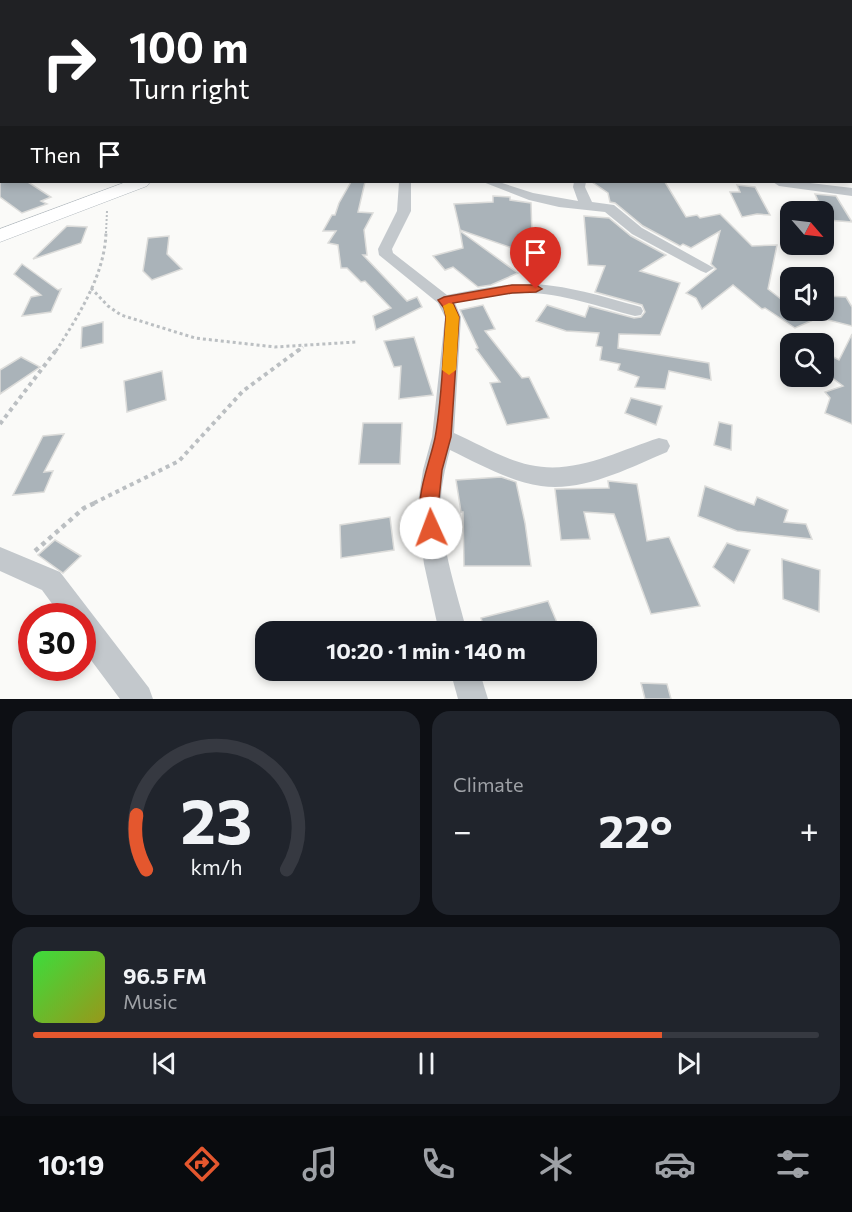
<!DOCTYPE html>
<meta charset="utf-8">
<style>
body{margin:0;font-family:Commissioner,sans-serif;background:#20242c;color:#f1f3f6;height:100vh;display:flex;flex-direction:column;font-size:22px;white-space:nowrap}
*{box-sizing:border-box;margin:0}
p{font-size:20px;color:#9ea1a6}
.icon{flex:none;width:33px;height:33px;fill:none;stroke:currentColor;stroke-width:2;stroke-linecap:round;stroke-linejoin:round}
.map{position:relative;height:699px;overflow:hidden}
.panel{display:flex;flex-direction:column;gap:12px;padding:12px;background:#0d0f14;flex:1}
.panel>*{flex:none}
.guide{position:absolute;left:0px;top:0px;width:852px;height:183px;box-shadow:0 3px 9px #0003;background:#202124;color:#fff;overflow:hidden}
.needle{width:39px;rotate:118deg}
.tools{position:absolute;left:780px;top:201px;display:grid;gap:12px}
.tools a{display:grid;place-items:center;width:54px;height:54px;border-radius:12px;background:#171b24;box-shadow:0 3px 9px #0003;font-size:30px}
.speed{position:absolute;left:18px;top:603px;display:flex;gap:12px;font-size:30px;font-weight:700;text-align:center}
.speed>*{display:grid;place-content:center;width:78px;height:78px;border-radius:50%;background:#171b24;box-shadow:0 3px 9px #0003;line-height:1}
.speed .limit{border:9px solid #d22;background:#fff;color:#111}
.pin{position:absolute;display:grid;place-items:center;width:51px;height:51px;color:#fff;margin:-62px -26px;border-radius:50% 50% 50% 0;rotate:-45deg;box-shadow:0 0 6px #0007}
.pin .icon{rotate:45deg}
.me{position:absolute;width:66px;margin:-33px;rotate:358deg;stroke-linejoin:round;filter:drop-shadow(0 0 4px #0008)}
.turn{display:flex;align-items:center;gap:21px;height:126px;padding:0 30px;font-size:27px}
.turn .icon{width:78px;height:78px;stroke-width:2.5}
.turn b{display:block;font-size:42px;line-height:51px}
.then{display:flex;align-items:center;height:57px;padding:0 30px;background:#0003;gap:12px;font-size:22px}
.big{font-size:45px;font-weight:700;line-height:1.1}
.panel .card{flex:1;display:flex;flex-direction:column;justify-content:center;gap:9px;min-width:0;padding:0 21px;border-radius:18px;background:#20242c}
.panel .dial{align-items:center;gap:0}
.dial svg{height:156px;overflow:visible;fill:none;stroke:#363941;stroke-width:7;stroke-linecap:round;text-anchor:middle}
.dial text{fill:#f1f3f6;stroke:none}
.song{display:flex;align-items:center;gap:18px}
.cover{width:72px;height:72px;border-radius:9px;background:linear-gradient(135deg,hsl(120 70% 55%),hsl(60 70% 35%))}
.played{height:6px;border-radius:3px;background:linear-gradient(90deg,#e4572e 80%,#363941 80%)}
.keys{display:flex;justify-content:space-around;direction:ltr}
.heat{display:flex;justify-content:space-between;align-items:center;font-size:33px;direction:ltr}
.panel .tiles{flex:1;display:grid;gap:12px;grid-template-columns:1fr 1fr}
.card:last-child{grid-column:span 2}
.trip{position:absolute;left:255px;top:621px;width:342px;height:60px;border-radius:18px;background:#171b24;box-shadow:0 3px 9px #0003;font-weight:700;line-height:60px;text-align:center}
.dock{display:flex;height:96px;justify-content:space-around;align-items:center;background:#090b0e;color:#9ea1a6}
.dock .icon{width:42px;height:42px}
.dock .selected{color:#e4572e}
.dock b{font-size:27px;color:#f1f3f6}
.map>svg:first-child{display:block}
</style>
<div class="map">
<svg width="852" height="699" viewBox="0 0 852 699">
<rect width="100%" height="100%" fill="#fafaf8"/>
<!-- building -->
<g fill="#aab3b9" stroke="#dcdcda" stroke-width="1.5">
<polygon points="0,182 28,182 51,197 41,201 47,204 22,213 0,197"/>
<polygon points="351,182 365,182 358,212 373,213 364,230 367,255 363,255 407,301 417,297 422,307 376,330 373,316 391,308 365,281 361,282 347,268 341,268 338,245 328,243 336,231 323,231 332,215 335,215 339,203"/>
<polygon points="592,182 665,182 686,217 697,215 700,218 720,214 752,246 777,245 768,289 790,306 790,310 796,310 811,321 795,328 765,308 762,309 733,285 702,309 696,298 686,293 716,269 711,264 720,231 691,248 683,244 680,246 643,226 615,203 610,202 608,193"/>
<polygon points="737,185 755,187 770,215 757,214 742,217 730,192 740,192"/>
<polygon points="815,194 836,196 852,222 827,220"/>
<polygon points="493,196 510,197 510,200 531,203 532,236 559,246 544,259 460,230 454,204 493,202"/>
<polygon points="584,216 609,218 631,236 666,255 640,271 680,283 660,335 619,334 618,348 709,363 711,380 669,371 665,389 635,387 639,377 618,370 620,364 600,360 602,347 596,346 599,333 566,331 536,321 547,305 585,317 589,306 634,318 641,317 645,312 642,305 595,292 605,266 588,265"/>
<polygon points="67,226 87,227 81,243 33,259"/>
<polygon points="460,231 518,273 491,285 478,287 453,267 445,270 433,256 463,248"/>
<polygon points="169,236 167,254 182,269 152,280 143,271 148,238"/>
<polygon points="22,264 58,290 61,289 51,312 22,316 31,297 41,295 14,274"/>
<polygon points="824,296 846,297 852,307 852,326 824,319"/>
<polygon points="483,305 495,329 485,331 522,378 529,377 549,418 507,425 490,383 500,382 476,349 478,348 460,310"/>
<polygon points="103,322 103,343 81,348 82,327"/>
<polygon points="852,334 852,424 825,413 830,398 825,392 843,386 824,372 824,352 839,360"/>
<polygon points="414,337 433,395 399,399 401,366 394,367 384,341"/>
<polygon points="21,357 40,367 0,394 0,370"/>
<polygon points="162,371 166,400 127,412 124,381"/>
<polygon points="631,398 662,406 656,425 625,413"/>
<polygon points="719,422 732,425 731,450 714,445"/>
<polygon points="363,423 402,423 400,464 359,464"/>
<polygon points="64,434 44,472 53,471 44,492 13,495 43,436"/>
<polygon points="501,477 516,482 525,523 531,566 464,566 463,512 461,512 456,480"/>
<polygon points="608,481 637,484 647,541 669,537 700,606 651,614 614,514 584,512 590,539 561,540 555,489 609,488"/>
<polygon points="705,486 754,505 757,497 788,510 784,522 806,524 812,539 737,531 698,516"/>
<polygon points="390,517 394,550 341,558 340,525"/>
<polygon points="55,540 81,556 63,573 38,555"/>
<polygon points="727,543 750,550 734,583 713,567"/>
<polygon points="782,559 820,570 819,612 783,599"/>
<polygon points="548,601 561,632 485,632 481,618"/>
<polygon points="641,683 667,684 671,699 645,699"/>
</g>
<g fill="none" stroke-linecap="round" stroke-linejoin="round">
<!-- secondary casing -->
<g stroke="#b3babf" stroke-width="1">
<polygon id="secondary" points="126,182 150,182 147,186 0,242 0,229"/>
</g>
<!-- path-far3 -->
<polyline stroke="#bbbfc2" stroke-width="2" stroke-dasharray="2 2" stroke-linecap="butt" points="106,233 107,211"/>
<!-- path-far2 -->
<g stroke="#bbbfc2" stroke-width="3" stroke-dasharray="3 3" stroke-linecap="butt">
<polyline points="91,288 108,306 121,315 195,338 275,347 356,342"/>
<path d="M56,351c22,-35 49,-76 50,-119"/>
<polyline points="298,351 303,347"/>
</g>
<!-- path-far1 -->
<g stroke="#bbbfc2" stroke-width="4" stroke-dasharray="4 4" stroke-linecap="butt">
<polyline points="0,424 57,349"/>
<polyline points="94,503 179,461 243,391 300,349"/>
</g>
<!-- path -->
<polyline stroke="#bbbfc2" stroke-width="4.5" stroke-dasharray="4.5 4.5" stroke-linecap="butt" points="35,551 84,508 97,502"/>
<!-- street -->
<g fill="#c3c8cc" fill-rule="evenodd">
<polygon points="0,80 2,80 0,86"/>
<rect x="0" y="119" width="2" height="6"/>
<rect x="850" y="121" width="2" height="7"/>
<path d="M399,182h12v29l-19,38 1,4 54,42c26,-5 53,-11 79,-11 39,0 78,13 115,23l2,4 -2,4 -6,1c-36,-9 -72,-23 -110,-23 -24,1 -47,6 -70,10l6,14 -7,116c25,11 49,26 76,32 46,10 87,-14 129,-27l8,2 3,6 -3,6c-38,16 -83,40 -126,34 -32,-5 -62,-22 -91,-36 -5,19 -10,40 -9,59 1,40 16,84 26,123h-28l-15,-68 -7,-55 6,-39 9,-33 13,-120 -7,-14 -59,-48 -1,-6 19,-38z"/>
<polygon points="483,182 499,182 533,193 578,201 573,187 574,182 586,182 585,187 592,202 614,205 642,228 714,268 706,273 701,271 632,234 605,212 559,207 529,200"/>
<polygon points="773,182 802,182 852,188 852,196 779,186"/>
<polygon points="0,547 60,572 149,688 153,699 120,699 82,648 82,616 61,616 42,590 0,571"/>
<polygon points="450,670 479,670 488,699 458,699"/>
</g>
<!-- secondary -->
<use href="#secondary" fill="#fff" fill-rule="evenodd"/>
</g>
<!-- sky -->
<linearGradient id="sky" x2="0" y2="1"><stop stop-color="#96bcdc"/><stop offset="0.42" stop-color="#fdfdfc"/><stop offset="1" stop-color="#fdfdfc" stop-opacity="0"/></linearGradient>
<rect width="852" height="168" fill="url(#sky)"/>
<!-- route -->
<path fill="#e4572e" stroke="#94391e" stroke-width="1.5" d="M512,285h24l6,4 -6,3 -24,1 -59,10 6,14 -8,120 -9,33 -4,39 3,19 -3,5 -7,3 -6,-3c-14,-30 4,-66 10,-95 7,-37 8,-83 11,-121l-2,-9 -6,-8 6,-3z"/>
<!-- slow -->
<polygon fill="#f59e0b" points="449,303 453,304 459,317 456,370 449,375 442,370 446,317 443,306"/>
</svg>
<div class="tools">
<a><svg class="needle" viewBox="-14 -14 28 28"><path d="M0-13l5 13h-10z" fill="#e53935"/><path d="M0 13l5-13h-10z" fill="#9ea1a6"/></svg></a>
<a><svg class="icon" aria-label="sound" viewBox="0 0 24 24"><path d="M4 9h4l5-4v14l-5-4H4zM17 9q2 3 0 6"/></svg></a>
<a><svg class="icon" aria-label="search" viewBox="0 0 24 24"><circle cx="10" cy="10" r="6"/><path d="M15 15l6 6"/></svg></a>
</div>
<div class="speed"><div class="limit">30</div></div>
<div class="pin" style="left:536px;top:289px;background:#d93025"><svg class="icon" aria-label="arrive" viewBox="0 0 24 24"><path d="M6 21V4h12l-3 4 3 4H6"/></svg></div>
<svg class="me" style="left:431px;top:528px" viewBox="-20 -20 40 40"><circle r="19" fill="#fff"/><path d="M0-13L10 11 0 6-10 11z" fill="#e4572e"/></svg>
<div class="trip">10:20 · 1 min · 140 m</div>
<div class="guide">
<div class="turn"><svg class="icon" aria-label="right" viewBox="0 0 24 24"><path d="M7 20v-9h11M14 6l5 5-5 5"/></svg><div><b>100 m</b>Turn right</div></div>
<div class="then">Then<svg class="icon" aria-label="arrive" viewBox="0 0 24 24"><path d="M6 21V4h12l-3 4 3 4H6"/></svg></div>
</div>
</div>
<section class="panel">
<div class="tiles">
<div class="card dial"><svg viewBox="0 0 100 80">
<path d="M14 69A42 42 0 1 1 86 69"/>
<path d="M14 69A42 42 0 0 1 9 41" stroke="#e4572e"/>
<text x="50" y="56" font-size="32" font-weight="700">23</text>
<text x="50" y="72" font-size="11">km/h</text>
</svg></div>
<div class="card"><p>Climate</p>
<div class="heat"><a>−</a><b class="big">22°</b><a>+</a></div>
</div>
<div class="card">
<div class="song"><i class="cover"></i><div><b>96.5 FM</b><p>Music</p></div></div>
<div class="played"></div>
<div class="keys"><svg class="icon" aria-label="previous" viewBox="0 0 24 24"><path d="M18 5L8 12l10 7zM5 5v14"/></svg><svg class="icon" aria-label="pause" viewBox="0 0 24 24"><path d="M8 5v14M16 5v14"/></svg><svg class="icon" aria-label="next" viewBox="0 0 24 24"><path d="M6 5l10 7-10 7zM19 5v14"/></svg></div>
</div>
</div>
</section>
<nav class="dock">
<b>10:19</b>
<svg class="icon selected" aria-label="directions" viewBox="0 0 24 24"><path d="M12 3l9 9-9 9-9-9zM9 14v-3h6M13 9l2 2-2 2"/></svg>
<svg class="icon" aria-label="music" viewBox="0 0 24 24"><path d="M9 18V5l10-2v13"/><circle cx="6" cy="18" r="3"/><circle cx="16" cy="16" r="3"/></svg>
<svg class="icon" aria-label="phone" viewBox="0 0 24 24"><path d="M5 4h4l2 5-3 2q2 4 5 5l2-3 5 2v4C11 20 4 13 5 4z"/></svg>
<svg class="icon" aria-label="climate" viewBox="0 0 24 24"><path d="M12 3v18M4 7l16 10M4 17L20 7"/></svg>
<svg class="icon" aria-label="car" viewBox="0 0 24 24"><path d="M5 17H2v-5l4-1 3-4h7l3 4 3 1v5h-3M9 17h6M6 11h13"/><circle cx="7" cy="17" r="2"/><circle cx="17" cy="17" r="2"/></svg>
<svg class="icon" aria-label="filters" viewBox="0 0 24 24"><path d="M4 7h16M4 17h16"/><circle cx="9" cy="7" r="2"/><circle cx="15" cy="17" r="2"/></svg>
</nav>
